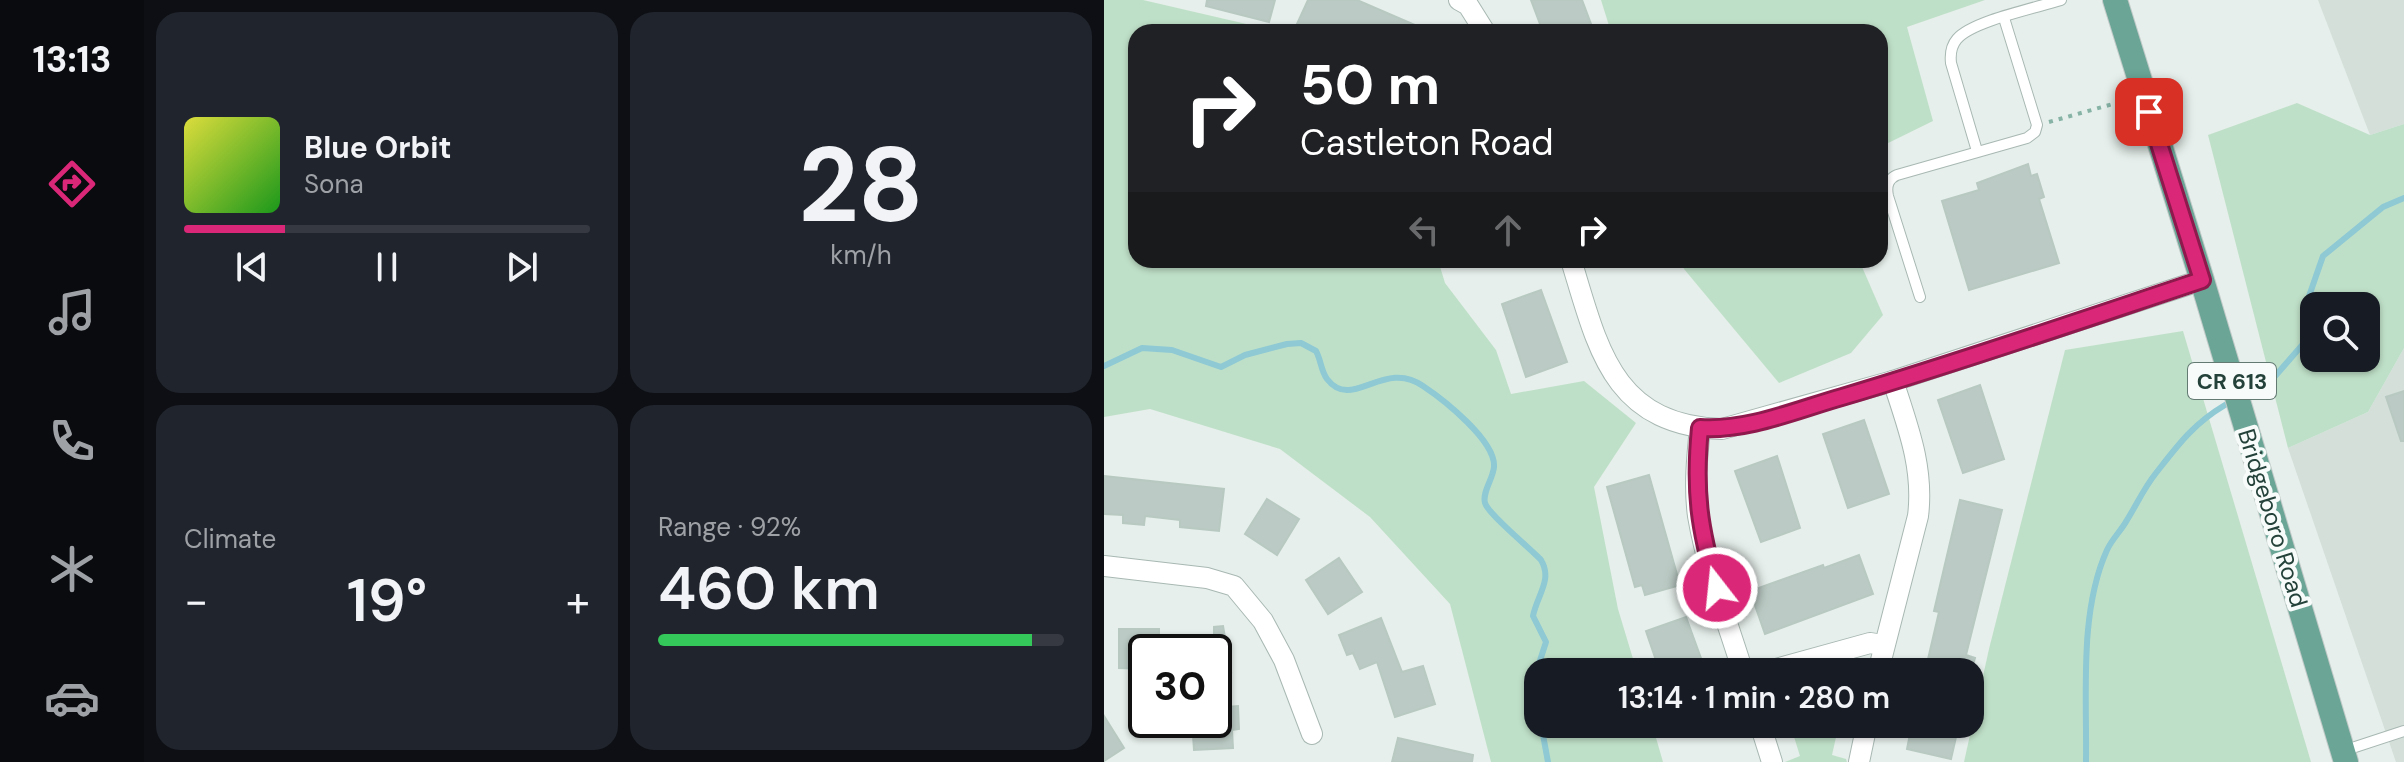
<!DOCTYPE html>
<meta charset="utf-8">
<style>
body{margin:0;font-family:"DM Sans",sans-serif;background:#20242c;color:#f1f3f6;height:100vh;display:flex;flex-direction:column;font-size:30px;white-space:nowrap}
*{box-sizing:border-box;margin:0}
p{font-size:26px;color:#9ea1a6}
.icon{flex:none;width:44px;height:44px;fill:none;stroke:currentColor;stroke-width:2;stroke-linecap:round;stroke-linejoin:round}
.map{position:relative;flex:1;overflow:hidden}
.drawer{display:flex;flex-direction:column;gap:12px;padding:12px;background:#0d0f14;width:960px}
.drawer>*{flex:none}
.top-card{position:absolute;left:24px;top:24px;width:760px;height:244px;border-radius:24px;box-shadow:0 2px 6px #0004;background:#202124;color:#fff;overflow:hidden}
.controls{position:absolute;left:1196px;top:292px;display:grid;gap:16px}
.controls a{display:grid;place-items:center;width:80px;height:80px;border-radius:16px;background:#171b24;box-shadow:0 2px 6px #0004;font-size:40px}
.speed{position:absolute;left:24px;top:634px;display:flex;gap:16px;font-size:40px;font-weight:700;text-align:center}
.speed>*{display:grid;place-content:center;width:104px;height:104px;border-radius:50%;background:#171b24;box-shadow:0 2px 6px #0004;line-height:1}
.speed .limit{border:4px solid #111;border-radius:12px;background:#fff;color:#111}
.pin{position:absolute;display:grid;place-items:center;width:68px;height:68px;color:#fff;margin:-34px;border-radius:16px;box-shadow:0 4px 12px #0006}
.me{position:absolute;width:88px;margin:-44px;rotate:344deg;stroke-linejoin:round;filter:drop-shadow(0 0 6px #0008)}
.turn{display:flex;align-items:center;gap:28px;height:168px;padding:0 40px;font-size:36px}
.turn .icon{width:104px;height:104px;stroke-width:2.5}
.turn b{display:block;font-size:56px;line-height:68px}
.lanes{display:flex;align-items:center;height:76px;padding:0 40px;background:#0003;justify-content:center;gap:40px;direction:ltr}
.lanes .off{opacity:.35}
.big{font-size:60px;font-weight:600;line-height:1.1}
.drawer .tile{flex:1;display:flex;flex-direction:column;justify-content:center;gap:12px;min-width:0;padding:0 28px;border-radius:24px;background:#20242c}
.drawer .dial{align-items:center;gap:0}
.dial b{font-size:104px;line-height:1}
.song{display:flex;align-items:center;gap:24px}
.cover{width:96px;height:96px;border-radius:12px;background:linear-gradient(135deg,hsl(60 70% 55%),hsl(120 70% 35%))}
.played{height:8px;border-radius:4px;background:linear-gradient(90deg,#db2777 25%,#363941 25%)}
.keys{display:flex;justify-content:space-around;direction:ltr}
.heat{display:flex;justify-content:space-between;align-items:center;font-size:44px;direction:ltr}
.charge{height:12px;border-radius:6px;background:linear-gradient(90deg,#34c759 92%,#363941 0)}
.drawer .tiles{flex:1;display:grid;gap:12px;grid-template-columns:repeat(2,1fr)}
.trip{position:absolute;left:420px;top:658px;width:460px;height:80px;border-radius:24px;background:#171b24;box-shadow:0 2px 6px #0004;font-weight:600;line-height:80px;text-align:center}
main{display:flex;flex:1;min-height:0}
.menu{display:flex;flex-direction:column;width:144px;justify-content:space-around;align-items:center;background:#090b0e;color:#9ea1a6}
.menu .icon{width:56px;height:56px}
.menu .selected{color:#db2777}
.menu b{font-size:36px;color:#f1f3f6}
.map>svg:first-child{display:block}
</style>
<main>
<nav class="menu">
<b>13:13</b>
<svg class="icon selected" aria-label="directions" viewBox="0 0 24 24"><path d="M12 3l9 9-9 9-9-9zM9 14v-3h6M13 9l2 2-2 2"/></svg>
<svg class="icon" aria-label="music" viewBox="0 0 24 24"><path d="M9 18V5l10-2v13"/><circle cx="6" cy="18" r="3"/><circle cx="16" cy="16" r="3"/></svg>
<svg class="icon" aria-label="phone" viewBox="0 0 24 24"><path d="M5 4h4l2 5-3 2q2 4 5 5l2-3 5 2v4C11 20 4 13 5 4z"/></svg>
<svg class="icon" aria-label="climate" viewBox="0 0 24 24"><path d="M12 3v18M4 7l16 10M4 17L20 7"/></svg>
<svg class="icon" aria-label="car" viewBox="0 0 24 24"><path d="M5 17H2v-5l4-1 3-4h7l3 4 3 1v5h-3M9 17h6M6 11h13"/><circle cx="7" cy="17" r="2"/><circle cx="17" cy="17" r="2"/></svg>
</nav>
<section class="drawer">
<div class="tiles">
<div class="tile">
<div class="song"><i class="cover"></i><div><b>Blue Orbit</b><p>Sona</p></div></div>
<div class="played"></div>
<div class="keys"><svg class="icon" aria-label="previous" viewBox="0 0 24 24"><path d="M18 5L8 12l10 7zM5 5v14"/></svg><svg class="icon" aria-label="pause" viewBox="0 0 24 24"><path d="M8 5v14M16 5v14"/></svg><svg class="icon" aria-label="next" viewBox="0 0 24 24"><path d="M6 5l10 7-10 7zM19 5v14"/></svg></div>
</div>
<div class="tile dial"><b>28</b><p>km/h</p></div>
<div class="tile"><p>Climate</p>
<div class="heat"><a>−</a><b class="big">19°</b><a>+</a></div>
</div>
<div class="tile"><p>Range · 92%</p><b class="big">460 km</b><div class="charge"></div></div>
</div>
</section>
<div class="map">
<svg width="1300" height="762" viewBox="0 0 1300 762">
<rect width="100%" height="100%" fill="#e6efeb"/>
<!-- built -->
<g fill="#d4dfda">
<polygon points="1214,0 1300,0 1300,124 1266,135"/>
<polygon points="1300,348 1300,762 1292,762 1184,448 1264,412"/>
</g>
<!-- green -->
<g fill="#bfe0c8" fill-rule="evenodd">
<polygon points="0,0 39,0 151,26 153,32 32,32 32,260 334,260 341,283 392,350 407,394 480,381 532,423 490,487 514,609 533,672 434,672 434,724 548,724 559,762 387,762 346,604 266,517 176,449 46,409 0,417"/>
<polygon points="497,0 881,0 803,27 829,121 776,147 776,32 507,32"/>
<path d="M1193,103l73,32 34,-11v224l-36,64 -80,36 -80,-313zM1210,306h52v52h-52z"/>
<polygon points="578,260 755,260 779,315 747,353 675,383 580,269"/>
<polygon points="1079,331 1207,762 860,762 885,649 961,350"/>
<polygon points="686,724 735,724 728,755 742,759 743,762 681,762 696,756"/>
</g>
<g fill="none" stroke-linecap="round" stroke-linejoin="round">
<!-- stream -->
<g stroke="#8ec9d4" stroke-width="6">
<path d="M0,366l38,-18 30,2 49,17 24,-12 42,-11 14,-1 15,8c5,9 5,20 11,28 25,33 57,-21 96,7 21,14 73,55 71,81 -1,12 -12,25 -9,36 3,11 46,46 56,57 12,20 -4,35 -8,56l13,26 -13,40 5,28"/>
<polyline points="1153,389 1166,382 1200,343 1203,302 1219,256 1279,207 1300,198"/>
<polyline points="437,724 444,762"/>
<path d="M982,762c1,-67 -7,-150 21,-212 5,-11 14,-19 20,-30 10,-16 17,-32 29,-47 22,-28 37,-49 69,-68"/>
</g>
</g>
<!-- building -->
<g fill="#bbcac4" stroke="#b8c9c2" stroke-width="2">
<polygon points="103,0 171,0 165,22 102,6"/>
<polygon points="204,0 253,0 327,32 211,32 193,24"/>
<polygon points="427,0 478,0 490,32 439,32"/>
<polygon points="924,164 927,176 933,174 940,197 935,199 955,263 865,290 838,201 875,190 873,183"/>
<polygon points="437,290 463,362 422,377 398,304"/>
<polygon points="876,385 900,459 859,473 834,400"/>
<polygon points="1300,391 1300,441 1297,441 1282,397"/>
<polygon points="760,420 785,494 744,508 719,434"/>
<polygon points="673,456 696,528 657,542 631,471"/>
<polygon points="545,475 576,585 541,595 538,585 531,587 503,487"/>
<polygon points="0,476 120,489 115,531 76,527 76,520 41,516 40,525 19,523 19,515 0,514"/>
<polygon points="163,499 195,519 173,555 141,534"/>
<polygon points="856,500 898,510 862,655 871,658 867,672 821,672 835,612 830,611"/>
<polygon points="755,555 769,594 661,634 646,591 719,565 720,568"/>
<polygon points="235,558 258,592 224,614 202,580"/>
<polygon points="582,617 602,672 556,672 542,631"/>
<polygon points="277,618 298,672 319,666 331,704 291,717 273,662 256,669 249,653 243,655 235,635"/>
<polygon points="119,626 127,672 110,675 110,627"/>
<polygon points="15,629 55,629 55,652 42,652 42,669 15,668"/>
<polygon points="134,706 135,729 128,730 129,748 90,750 88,720 110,720 110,708"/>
<polygon points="0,716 20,748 0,761"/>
<polygon points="808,724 855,724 847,759 803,749"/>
<polygon points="294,738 369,755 368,762 288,762"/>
</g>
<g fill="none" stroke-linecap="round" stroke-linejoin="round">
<!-- lane casing -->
<g stroke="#a8b8b2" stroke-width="12">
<g id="lane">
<path d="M873,151l-26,-88c-1,-9 0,-17 6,-24 15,-18 79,-31 104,-39"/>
<path d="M816,297l-32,-101c-2,-10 0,-17 9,-21l130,-37 8,-6 2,-7 -33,-107"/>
<polyline points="1239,751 1300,731"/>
</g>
</g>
<!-- street casing -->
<g stroke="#a8b8b2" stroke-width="22">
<g id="street">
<polyline points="355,0 364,5 381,32"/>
<path d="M467,260c27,88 41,165 151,169l171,-48 309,-101"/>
<path d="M596,428c-3,29 -6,59 -2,88 9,53 29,105 45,156"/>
<polyline points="0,566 103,578 130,586 159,621 180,660 208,734"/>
<polyline points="661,672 766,643 779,645"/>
<path d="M774,672l40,-156c6,-48 -10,-89 -25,-135"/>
<polyline points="656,724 668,762"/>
<polyline points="755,762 763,724"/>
</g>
</g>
<!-- primary casing -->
<g stroke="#c2cac8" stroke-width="26">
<polyline id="primary" points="1011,0 1098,280 1242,762"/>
</g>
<!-- path -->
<polyline stroke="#86b3a5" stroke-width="4" stroke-dasharray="4 6" stroke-linecap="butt" points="945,122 1016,102"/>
<!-- lane -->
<use href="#lane" stroke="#fff" stroke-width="10"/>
<!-- street -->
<use href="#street" stroke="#fff" stroke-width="20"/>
<!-- primary -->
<use href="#primary" stroke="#6aa596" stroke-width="24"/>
</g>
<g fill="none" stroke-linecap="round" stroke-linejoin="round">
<!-- route casing -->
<g stroke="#8e194d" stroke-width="20">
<path id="route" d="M613,588c-18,-59 -23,-98 -17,-160 48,3 96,-18 142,-31 121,-36 240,-77 360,-117l-53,-168"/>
</g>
<!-- route -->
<use href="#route" stroke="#db2777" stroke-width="14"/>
</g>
<g text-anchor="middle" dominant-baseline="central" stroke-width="8" stroke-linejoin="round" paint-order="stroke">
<!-- shield labels -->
<rect fill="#f7fbf9" stroke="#637a73" stroke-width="2" x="1084" y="363" width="88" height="36" rx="6"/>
<g font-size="22" font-weight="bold" fill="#24423a">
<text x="1128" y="381">CR 613</text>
</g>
<!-- street labels -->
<g font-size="24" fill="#24423a" stroke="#f7fbf9">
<text transform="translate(1169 518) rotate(73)">Bridgeboro Road</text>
</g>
</g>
</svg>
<div class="controls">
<a><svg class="icon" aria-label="search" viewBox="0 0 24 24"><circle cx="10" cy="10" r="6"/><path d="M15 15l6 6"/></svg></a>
</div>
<div class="speed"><div class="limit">30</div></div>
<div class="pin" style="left:1045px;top:112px;background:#d93025"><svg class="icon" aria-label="arrive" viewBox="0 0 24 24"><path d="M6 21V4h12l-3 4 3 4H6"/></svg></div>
<svg class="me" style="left:613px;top:588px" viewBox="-20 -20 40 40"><circle r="17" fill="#db2777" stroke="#fff" stroke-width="3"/><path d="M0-11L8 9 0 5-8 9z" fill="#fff"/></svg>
<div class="trip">13:14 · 1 min · 280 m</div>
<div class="top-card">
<div class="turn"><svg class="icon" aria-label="right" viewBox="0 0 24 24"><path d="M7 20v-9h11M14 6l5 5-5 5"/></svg><div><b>50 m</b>Castleton Road</div></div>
<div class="lanes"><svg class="icon off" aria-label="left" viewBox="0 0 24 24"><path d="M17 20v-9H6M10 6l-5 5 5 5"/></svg><svg class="icon off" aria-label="ahead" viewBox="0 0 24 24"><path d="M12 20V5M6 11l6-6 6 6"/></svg><svg class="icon" aria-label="right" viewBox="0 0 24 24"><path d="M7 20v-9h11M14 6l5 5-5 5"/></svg></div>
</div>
</div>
</main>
